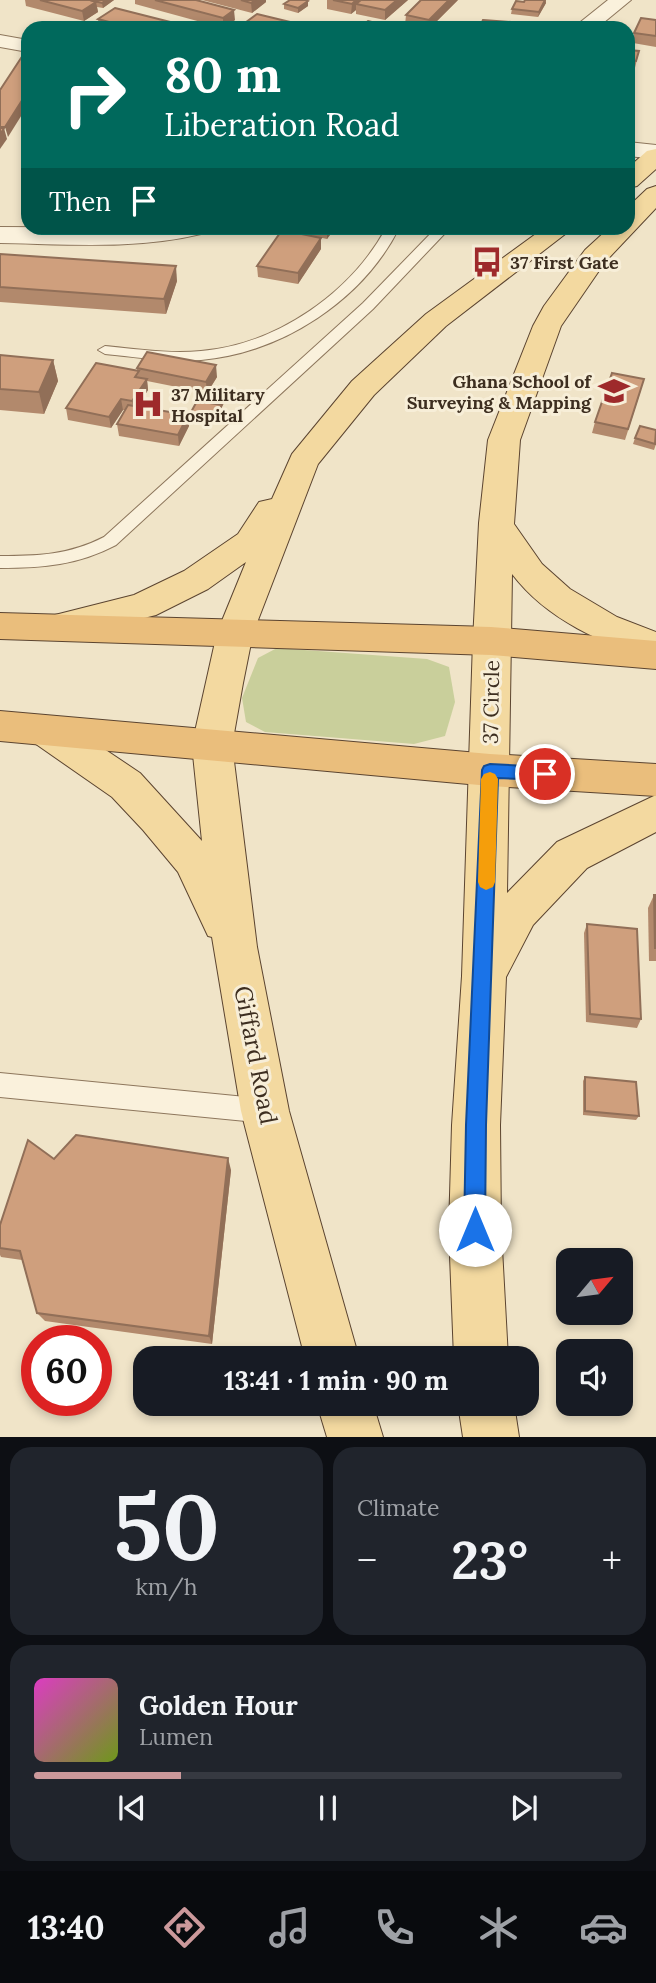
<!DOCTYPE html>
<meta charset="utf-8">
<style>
body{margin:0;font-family:Lora,serif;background:#20242c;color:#f1f3f6;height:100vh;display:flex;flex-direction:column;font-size:26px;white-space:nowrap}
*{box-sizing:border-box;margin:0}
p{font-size:23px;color:#9ea1a6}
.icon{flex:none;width:38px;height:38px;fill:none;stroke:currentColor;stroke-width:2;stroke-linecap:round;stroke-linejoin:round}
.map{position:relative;height:1437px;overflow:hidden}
.side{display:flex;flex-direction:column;gap:10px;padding:10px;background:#0d0f14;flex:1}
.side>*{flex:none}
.guide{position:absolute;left:21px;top:21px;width:614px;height:214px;border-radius:21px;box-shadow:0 4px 10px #0003;background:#00695c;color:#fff;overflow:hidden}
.needle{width:46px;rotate:61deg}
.controls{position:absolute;left:556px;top:1248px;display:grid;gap:14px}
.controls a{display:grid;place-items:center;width:77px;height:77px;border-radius:14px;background:#171b24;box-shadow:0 4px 10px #0003;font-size:35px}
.speed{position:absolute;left:21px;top:1325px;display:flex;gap:14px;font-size:35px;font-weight:700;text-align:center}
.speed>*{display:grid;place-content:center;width:91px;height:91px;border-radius:50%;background:#171b24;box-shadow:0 4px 10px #0003;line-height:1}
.speed .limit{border:10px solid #d22;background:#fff;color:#111}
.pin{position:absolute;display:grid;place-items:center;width:60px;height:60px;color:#fff;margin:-30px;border:4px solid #fff;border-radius:50%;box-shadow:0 2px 7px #0007}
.me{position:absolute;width:77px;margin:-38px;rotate:0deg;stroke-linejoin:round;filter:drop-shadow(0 0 5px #0008)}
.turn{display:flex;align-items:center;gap:24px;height:147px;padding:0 28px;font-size:32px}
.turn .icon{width:91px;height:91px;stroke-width:2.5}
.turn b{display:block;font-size:49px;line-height:60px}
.then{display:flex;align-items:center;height:66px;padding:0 28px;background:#0003;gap:14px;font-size:26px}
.big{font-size:52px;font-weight:700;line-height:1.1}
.side .card{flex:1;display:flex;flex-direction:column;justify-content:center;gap:10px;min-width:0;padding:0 24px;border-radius:21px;background:#20242c}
.side .dial{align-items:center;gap:0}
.dial b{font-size:91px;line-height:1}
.song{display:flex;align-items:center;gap:21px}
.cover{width:84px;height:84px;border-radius:10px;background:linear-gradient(135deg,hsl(310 70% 55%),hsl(80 70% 35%))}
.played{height:7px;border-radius:4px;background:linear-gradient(90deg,#cc999b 25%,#363941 25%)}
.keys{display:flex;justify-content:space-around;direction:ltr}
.heat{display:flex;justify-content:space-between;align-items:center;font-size:38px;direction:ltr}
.side .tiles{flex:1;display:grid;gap:10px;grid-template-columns:1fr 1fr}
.card:last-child{grid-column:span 2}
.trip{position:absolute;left:133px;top:1346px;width:406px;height:70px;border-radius:21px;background:#171b24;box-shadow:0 4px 10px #0003;font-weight:700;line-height:70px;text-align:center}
.dock{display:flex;height:112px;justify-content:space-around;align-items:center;background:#090b0e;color:#9ea1a6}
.dock .icon{width:49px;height:49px}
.dock .active{color:#cc999b}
.dock b{font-size:32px;color:#f1f3f6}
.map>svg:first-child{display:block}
</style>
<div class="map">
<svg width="656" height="1437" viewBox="0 0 656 1437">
<rect width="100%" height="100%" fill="#f0e4c8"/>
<!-- green -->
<polygon fill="#c9cf9b" points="277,648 427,659 449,667 455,702 445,736 414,744 265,732 246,722 242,698 258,658"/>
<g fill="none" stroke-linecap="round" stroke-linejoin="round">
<!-- service casing -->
<g stroke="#8d765c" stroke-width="2">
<g id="service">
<path d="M386,228h13c-36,72 -117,125 -198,132 -32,3 -64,-3 -96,-6l-7,-4 7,-4c32,3 64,8 96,5 75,-6 150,-58 185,-123z"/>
<path d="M436,228h14l-77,81 -257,236c-38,20 -73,23 -116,23v-12c38,0 69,-1 104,-19l259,-234z"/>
<polygon points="0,1073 265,1099 274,1103 277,1111 274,1119 265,1123 0,1097"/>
</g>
</g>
<!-- minor casing -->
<g stroke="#8d765c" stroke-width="2">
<g id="minor">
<polygon points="608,0 631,0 597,28 573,28"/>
<polygon points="0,35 28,40 28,52 0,47"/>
<polygon points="628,142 656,145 656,159 628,156"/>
<path d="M0,227l205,1 -4,6c-66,16 -134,10 -201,9z"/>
</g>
</g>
<!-- primary casing -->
<g stroke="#5b4430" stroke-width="2">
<g id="primary">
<polygon points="656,149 656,169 637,186 628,188 628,168 647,151"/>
<path d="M656,186v22l-51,54 -44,64 -41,114 -6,84 28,40 28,25 47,28 39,15v28c-54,-17 -108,-39 -144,-86l-5,319 50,-51 99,-47v37l-69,36 -54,57 -27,52 -6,148 1,105 7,128h-54l-5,-128 3,-105 10,-149 11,-335 6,-118 9,-83 45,-114 11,-20 41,-56 24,-22h19v-21l19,-18z"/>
<polygon points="544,228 573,228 446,326 374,395 318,464 253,633 243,683 232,745 257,947 289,1111 359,1358 305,1358 241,1111 212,937 208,936 178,872 143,830 112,797 33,742 28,731 33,720 47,716 61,720 140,773 202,841 192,745 217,633 246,562 208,589 156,615 56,640 43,636 38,627 43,618 134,595 184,571 238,534 259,502 272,499 292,454 352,381 426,314"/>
<polygon points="317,1404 373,1404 383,1437 327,1437"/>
<polygon points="458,1404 514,1404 519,1437 463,1437"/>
</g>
</g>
<!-- trunk casing -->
<g stroke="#5b4430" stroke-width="2">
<g id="trunk">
<polygon points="0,613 491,627 656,641 656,669 491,655 0,639"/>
<polygon points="0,711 490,754 656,764 656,796 490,786 0,741"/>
</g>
</g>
<!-- service -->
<use href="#service" fill="#faf1dc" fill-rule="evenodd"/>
<!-- minor -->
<use href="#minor" fill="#faf1dc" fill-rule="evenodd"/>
<!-- primary -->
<use href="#primary" fill="#f3d9a0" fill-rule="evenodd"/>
<!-- trunk -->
<use href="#trunk" fill="#eabe7c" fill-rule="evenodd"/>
</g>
<!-- wall -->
<g fill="#b2896c">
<polygon points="25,0 114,0 103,8 97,7 98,12 84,21 26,6"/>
<polygon points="135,0 196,0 235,20 223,28 135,4"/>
<polygon points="202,0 266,0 266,2 252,13"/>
<polygon points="327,0 408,0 385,20 356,14 356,10 351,14 327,9"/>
<polygon points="458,0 430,28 419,28 405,25 406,15"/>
<polygon points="525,0 546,0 546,3 538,17 511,14 512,9 524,2"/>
<polygon points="308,1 308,6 298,13 284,9 284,4"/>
<polygon points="98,19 194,28 99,28"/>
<polygon points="656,20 656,47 633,43 634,33"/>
<polygon points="628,50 639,51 634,72 628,71"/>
<polygon points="282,228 335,228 327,239 282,229"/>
<polygon points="321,249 298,284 258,277 257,266"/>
<polygon points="0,254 177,281 166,314 0,302"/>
<polygon points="0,355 53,360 58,381 44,414 0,410"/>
<polygon points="137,368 217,377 207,393 147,381 148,390 137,407 188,415 189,426 179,446 119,436 117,424 125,410 123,410 111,428 68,420 66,408 137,370"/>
<polygon points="641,390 625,440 592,433 595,422"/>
<polygon points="222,411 216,424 191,420 190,414"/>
<polygon points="656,430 656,444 654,450 633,444 635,438"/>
<polygon points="654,895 656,895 656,961 649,961 648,908"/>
<polygon points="587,924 641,1019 637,1028 586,1022 584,933"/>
<polygon points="585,1077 639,1116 636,1120 583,1115 583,1081"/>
<polygon points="54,1159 231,1170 212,1344 45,1321 37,1313 22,1260 1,1257 0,1255 0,1225"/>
</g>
<!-- shaded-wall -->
<g fill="#916f58">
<polygon points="106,0 114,0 103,8 102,3"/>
<polygon points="255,0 266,0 266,2 252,13 251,3"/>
<polygon points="356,0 368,0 356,4 356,10 351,14 352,4"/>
<polygon points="397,0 408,0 385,20 385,10"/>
<polygon points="449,0 458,0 430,28 429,28 429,20"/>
<polygon points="545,0 546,3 538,17 539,12"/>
<polygon points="308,1 308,6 298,13 298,8"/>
<polygon points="96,2 98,12 84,21 82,11"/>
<polygon points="234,10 235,20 223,28 223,18"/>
<polygon points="28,91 28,105 8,137 5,127"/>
<polygon points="4,128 7,139 0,149 0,135"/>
<polygon points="327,228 335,228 327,239"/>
<polygon points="321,238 321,249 298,284 298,273"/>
<polygon points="176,266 177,281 166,314 164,299"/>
<polygon points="53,360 58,381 44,414 39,392"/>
<polygon points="216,365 217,377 207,393 206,382"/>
<polygon points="147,379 148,390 134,412 132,401"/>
<polygon points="121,399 123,410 111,428 109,417"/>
<polygon points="222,405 222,411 216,424 215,418"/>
<polygon points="188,415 189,426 179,446 178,435"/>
<polygon points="228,1158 231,1170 212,1344 209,1336"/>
</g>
<!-- building -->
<g fill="#cf9f7d" stroke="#916f58" stroke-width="2">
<polygon points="40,0 90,0 96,2 82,11"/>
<polygon points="90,0 106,0 102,3"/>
<polygon points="155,0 196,0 234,10 223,18"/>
<polygon points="241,0 255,0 251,3"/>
<polygon points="290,0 306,0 308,1 298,8 284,4"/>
<polygon points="333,0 356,0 352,4"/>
<polygon points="361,0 397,0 385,10 356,4"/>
<polygon points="421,0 449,0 429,20 406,15"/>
<polygon points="525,0 545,0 539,12 512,9 516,1 524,2"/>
<polygon points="115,8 194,28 131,28 98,19"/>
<polygon points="257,14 315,28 252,28 242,25"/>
<polygon points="641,18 656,20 656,36 634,33"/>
<polygon points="483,20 510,22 507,28 479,28"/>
<polygon points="368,21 391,27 390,28 359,28"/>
<polygon points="628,50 639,51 636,61 628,60"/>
<polygon points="23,55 28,56 28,91 5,127 0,127 0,90"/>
<polygon points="0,128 4,128 0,135"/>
<polygon points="282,230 321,238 298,273 257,266"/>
<polygon points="0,254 176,266 164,299 0,287"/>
<polygon points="147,352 216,365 206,382 137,368"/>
<polygon points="0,355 53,360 39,392 0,389"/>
<polygon points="96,363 139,371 135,377 147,379 132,401 121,399 109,417 66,408"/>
<polygon points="612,373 644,379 628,429 595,422"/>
<polygon points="197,401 222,405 215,418 190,414"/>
<polygon points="128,405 188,415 178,435 117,424"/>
<polygon points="640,426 656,430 655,444 635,438"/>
<polygon points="654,895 656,895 656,948 655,948"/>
<polygon points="587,924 637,929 641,1019 590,1014"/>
<polygon points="585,1077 636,1082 639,1116 585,1111"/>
<polygon points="76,1135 228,1158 209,1336 37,1313 20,1251 0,1248 0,1225 28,1140 54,1159"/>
</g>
<!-- route -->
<polygon fill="#1a73e8" stroke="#114b97" stroke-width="2" points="490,764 545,767 551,769 553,774 551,778 545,780 498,778 486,1125 485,1230 482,1238 475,1241 467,1238 464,1230 466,1125 482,770 484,766"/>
<!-- slow -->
<polygon fill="#f59e0b" points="490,772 495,774 498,779 495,882 493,887 486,890 480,887 478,882 481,779 484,774"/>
<!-- icons -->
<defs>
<g id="bus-bare" transform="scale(2.415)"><path d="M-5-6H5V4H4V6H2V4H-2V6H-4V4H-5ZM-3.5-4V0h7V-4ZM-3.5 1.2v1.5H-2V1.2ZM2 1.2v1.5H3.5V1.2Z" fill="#9e2a2b" stroke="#f7eed8" stroke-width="2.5" paint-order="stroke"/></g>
<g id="school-bare" transform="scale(2.415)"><path d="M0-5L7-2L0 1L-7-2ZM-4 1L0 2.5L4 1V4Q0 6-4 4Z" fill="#9e2a2b" stroke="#f7eed8" stroke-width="2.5" paint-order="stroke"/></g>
<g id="hospital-bare" transform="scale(2.415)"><path d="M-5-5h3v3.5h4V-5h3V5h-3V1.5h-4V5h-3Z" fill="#9e2a2b" stroke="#f7eed8" stroke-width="2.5" paint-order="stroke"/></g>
</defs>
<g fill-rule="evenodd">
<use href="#bus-bare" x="487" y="262"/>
<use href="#school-bare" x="614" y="391"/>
<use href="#hospital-bare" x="148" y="404"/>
</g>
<g text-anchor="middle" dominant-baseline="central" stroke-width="6" stroke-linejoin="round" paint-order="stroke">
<!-- far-poi labels -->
<g font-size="18" font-weight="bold" fill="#3d2e20" stroke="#f7eed8" text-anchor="start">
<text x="510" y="262">37 First Gate</text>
<text x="591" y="381" text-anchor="end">Ghana School of<tspan x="591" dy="21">Surveying &amp; Mapping</tspan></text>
<text x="171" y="394">37 Military<tspan x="171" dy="21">Hospital</tspan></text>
</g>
<!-- street labels -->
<g font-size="21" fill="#3d2e20" stroke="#f7eed8">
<text transform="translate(491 702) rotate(-89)">37 Circle</text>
</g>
<!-- near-street labels -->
<g font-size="24" fill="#3d2e20" stroke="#f7eed8">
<text transform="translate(256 1055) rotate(79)">Giffard Road</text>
</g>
</g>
</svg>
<div class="controls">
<a><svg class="needle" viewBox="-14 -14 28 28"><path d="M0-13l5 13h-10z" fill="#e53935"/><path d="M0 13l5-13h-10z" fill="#9ea1a6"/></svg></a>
<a><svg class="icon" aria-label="sound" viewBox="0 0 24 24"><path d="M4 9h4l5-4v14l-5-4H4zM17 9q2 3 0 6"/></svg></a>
</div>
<div class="speed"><div class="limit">60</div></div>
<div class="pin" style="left:545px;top:774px;background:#d93025"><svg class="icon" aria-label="arrive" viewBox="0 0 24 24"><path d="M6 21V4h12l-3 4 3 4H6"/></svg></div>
<svg class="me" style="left:475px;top:1230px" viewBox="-20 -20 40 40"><circle r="19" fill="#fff"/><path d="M0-13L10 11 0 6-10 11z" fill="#1a73e8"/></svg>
<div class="trip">13:41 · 1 min · 90 m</div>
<div class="guide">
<div class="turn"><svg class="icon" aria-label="right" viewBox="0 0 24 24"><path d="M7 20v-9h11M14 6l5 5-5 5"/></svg><div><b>80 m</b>Liberation Road</div></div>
<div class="then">Then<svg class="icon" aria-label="arrive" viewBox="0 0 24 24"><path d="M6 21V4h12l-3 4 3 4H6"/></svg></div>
</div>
</div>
<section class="side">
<div class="tiles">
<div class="card dial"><b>50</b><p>km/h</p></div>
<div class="card"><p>Climate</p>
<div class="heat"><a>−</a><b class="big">23°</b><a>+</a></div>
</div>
<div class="card">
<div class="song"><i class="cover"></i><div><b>Golden Hour</b><p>Lumen</p></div></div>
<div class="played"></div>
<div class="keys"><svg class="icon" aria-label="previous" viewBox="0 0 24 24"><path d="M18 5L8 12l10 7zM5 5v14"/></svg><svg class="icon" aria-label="pause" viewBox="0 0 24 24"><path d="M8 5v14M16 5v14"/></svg><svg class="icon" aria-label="next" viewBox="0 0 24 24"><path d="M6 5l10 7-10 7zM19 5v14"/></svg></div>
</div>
</div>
</section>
<nav class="dock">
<b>13:40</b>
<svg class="icon active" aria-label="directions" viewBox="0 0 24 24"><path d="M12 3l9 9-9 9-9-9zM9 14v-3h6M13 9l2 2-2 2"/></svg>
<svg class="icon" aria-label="music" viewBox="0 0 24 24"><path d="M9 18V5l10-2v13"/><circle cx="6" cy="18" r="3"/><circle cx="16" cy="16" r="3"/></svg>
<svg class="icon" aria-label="phone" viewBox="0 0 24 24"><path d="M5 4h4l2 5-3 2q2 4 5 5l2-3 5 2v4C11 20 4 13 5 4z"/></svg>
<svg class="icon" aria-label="climate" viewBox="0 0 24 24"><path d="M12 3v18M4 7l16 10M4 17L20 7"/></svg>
<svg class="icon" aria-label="car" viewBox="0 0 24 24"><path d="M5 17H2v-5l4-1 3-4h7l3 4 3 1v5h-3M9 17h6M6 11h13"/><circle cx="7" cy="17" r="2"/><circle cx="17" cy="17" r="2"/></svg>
</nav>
